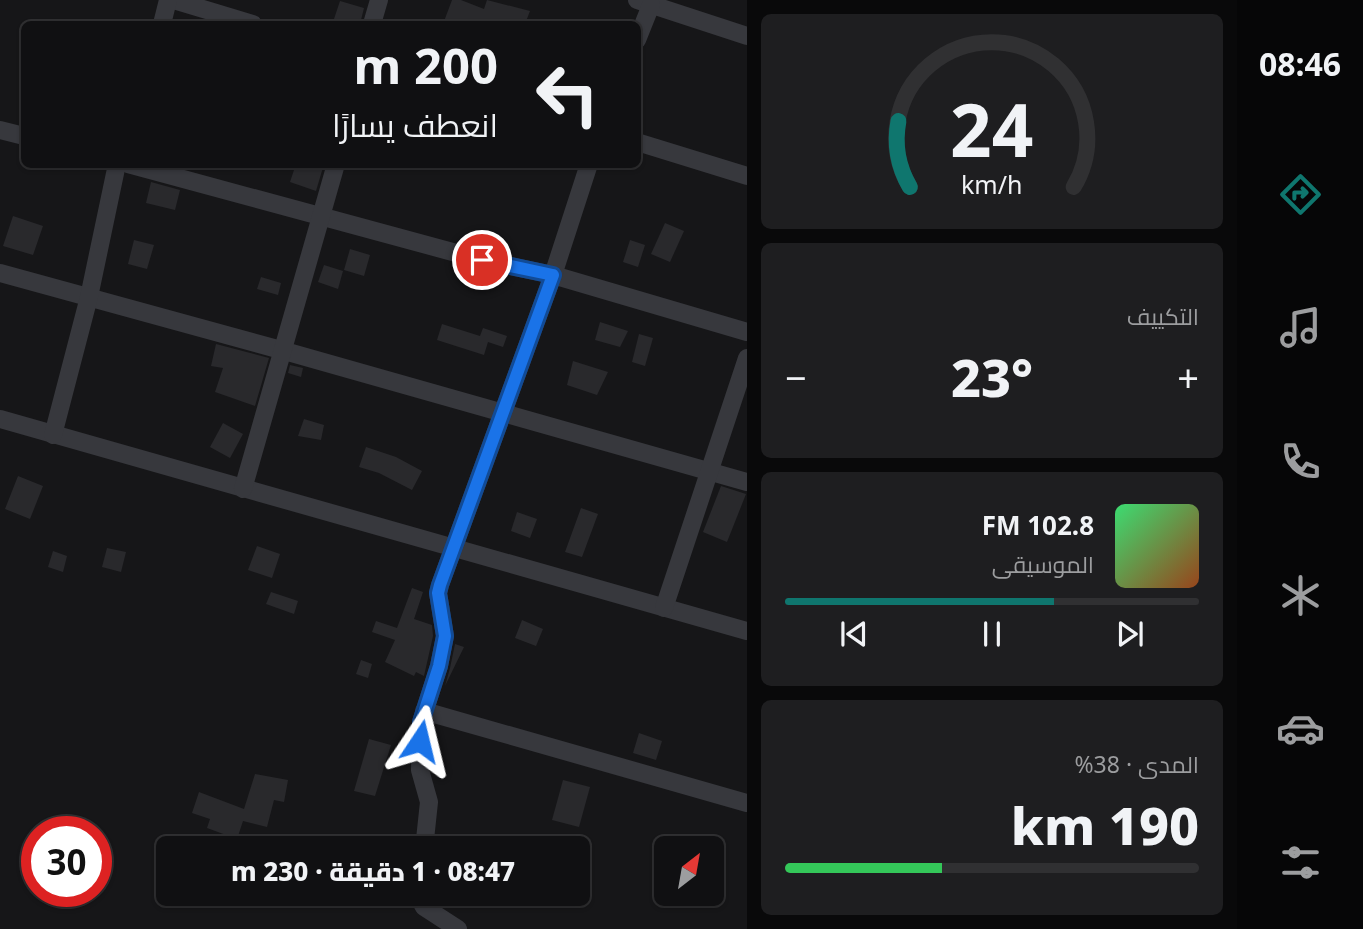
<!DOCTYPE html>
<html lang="ar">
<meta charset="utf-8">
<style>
body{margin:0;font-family:"Noto Sans",Cairo,sans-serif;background:#1e1e20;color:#f1f3f6;direction:rtl;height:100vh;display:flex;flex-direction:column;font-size:26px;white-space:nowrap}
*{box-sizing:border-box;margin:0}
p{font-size:23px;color:#9c9d9f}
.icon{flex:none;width:38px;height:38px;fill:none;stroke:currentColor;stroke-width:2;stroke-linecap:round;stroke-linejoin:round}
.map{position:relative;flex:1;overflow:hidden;direction:ltr}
.side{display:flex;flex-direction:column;gap:14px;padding:14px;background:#09090a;width:490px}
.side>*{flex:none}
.hud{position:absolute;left:21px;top:21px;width:620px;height:147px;border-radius:10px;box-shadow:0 2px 5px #0004,0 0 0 2px #303032;direction:rtl;background:#101012;color:#f1f3f6;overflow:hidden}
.needle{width:46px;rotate:31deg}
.controls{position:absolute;left:654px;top:836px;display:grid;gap:14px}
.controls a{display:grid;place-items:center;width:70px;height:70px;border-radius:10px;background:#101012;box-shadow:0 2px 5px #0004,0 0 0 2px #303032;font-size:35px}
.speed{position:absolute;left:21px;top:816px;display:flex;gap:14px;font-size:35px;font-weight:700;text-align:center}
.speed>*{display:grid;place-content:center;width:91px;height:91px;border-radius:50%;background:#101012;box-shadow:0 2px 5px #0004,0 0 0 2px #303032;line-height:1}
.speed .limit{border:10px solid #d22;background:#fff;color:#111}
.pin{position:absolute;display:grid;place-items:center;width:60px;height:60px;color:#fff;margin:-30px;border:4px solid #fff;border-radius:50%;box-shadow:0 2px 7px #0007}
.me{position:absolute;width:77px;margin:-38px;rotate:10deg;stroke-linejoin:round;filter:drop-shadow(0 0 5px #0008)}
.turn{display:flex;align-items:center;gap:24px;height:147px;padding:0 28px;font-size:32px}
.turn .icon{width:91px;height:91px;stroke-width:2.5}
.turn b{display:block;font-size:49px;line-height:60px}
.big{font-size:52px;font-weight:800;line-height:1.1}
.side .card{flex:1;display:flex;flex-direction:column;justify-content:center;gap:10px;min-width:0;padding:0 24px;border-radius:10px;background:#1e1e20}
.side .dial{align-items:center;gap:0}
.dial svg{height:182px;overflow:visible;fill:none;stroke:#303032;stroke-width:7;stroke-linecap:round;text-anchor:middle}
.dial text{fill:#f1f3f6;stroke:none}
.song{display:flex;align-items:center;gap:21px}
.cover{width:84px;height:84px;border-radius:10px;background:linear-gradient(135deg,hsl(140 70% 55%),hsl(20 70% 35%))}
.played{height:7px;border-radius:4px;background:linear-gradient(90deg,#0f766e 65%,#303032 65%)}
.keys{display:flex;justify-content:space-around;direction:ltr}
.heat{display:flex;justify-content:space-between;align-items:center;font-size:38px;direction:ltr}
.charge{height:10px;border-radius:5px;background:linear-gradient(90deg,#34c759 38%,#303032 0)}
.trip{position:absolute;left:156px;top:836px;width:434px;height:70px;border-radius:10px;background:#101012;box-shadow:0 2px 5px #0004,0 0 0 2px #303032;font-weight:800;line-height:70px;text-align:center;direction:rtl}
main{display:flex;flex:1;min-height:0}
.dock{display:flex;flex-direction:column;width:126px;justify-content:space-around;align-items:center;background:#060607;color:#9c9d9f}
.dock .icon{width:49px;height:49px}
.dock .current{color:#0f766e}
.dock b{font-size:32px;color:#f1f3f6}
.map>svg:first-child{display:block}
</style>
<main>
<nav class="dock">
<b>08:46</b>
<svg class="icon current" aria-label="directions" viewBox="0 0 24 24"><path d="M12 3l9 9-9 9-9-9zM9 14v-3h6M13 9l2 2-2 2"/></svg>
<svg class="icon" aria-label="music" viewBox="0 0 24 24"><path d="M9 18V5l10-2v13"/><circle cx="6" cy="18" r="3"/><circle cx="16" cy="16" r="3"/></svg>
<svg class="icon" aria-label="phone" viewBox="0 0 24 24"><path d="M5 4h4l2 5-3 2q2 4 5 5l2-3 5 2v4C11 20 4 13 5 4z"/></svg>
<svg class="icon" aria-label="climate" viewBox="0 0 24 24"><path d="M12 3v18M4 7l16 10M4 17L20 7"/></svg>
<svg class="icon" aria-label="car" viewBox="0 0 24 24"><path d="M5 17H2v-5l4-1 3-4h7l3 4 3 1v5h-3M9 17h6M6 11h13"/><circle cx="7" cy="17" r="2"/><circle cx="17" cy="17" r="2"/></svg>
<svg class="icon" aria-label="filters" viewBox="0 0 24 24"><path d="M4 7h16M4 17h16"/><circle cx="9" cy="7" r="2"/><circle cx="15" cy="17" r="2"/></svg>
</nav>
<section class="side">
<div class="card dial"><svg viewBox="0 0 100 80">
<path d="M14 69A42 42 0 1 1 86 69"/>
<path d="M14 69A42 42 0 0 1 9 40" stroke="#0f766e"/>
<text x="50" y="56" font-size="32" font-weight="700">24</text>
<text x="50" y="72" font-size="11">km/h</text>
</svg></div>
<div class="card"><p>التكييف</p>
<div class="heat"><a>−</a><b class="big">23°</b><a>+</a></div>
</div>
<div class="card">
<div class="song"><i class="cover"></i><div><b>102.8 FM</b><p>الموسيقى</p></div></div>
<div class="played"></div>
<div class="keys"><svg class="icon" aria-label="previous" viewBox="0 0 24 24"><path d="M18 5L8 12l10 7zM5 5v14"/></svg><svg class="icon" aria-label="pause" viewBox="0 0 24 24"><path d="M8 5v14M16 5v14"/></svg><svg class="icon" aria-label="next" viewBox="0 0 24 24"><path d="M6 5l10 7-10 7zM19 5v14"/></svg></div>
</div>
<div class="card"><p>المدى · 38%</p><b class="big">190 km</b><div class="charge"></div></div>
</section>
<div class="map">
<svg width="747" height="929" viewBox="0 0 747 929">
<rect width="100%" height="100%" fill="#161618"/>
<!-- building -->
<g fill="#29292c">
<polygon points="452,0 461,0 484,9 487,0 530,11 525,24 443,24"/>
<polygon points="340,1 364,8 360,24 333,22"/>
<polygon points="296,164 324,164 316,191 290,182"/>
<polygon points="151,182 180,190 175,210 146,203"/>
<polygon points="13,216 43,226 33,255 3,246"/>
<polygon points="665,223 684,231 670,262 651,254"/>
<polygon points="134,240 154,245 147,269 128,264"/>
<polygon points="630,240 645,245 638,267 623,262"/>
<polygon points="350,249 370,255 364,276 344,270"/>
<polygon points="324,265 343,271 338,289 318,282"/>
<polygon points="261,277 281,283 278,295 257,289"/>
<polygon points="600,322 628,331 620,347 595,340"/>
<polygon points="442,324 480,336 483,328 507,336 503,347 488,342 484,355 437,340"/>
<polygon points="639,334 653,338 645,366 632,362"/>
<polygon points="216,344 269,358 255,406 215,392 223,368 211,366"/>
<polygon points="573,361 608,372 597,395 567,385"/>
<polygon points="290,365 303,368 301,377 288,373"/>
<polygon points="304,419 324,425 321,440 298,436"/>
<polygon points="223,423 243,434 230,458 210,447"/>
<polygon points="366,447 396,457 422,471 412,490 379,473 359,467"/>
<polygon points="18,476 43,486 30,519 5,509"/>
<polygon points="721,486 746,494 727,542 703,532"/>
<polygon points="581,508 598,514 582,557 565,552"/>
<polygon points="517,512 537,519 530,538 511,531"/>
<polygon points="257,546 280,554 272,578 248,570"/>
<polygon points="107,548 126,552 121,572 102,567"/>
<polygon points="53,551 67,556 63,572 48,567"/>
<polygon points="412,588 423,592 414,619 432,625 433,636 424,676 416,672 414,676 385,662 395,640 372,632 376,621 397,628"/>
<polygon points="271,592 298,601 294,614 266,604"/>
<polygon points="522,620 543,629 536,646 515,638"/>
<polygon points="455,644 464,647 445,686 450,668"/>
<polygon points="361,660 372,664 368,678 356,674"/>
<polygon points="639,733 662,741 656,760 633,753"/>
<polygon points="369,739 391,745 375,796 354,791"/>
<polygon points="255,774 288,780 284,802 274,800 267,827 243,821 237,839 207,828 210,819 192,813 199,792 244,809"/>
<polygon points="563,780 590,787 579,827 552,820"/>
</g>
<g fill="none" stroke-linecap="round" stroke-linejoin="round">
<!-- street -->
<g stroke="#37383d" stroke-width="18">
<polyline points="173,0 253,24"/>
<polyline points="637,0 747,36"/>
<polyline points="162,24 168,0"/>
<polyline points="372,24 379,0"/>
<polyline points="637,40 651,5"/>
<polyline points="0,130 24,136"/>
<polyline points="637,142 747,176"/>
<polyline points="128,164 482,260 553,275 747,332"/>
<polyline points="0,273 281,350 747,482"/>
<polyline points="0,419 747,631"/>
<polyline points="53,435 89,297 117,164"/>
<polyline points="243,489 336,164"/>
<polyline points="664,608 747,358"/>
<polyline points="424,711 747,803"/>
<polyline points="424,849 429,802 420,770 421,722 439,666 445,636 438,593 440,585 553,275 589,164"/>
<polyline points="417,894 424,907 458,929"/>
</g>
</g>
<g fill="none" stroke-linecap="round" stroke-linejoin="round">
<!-- route casing -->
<g stroke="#114b97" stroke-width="18">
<polyline id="route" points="420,741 421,722 439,666 445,636 438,593 440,585 553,275 482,260"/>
</g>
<!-- route -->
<use href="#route" stroke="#1a73e8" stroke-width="12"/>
</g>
</svg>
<div class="controls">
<a><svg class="needle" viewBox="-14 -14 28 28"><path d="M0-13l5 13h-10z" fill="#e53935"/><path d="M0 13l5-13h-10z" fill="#9c9d9f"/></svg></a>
</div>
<div class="speed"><div class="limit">30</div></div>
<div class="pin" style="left:482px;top:260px;background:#d93025"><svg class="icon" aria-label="arrive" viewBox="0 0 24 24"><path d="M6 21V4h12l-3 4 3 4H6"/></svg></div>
<svg class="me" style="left:420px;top:741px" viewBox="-20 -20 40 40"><path d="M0-17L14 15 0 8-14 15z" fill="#1a73e8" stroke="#fff" stroke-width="4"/></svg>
<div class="trip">08:47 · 1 دقيقة · 230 m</div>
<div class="hud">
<div class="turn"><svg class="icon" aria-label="left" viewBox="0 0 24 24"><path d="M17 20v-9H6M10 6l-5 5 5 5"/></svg><div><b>200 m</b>انعطف يسارًا</div></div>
</div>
</div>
</main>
